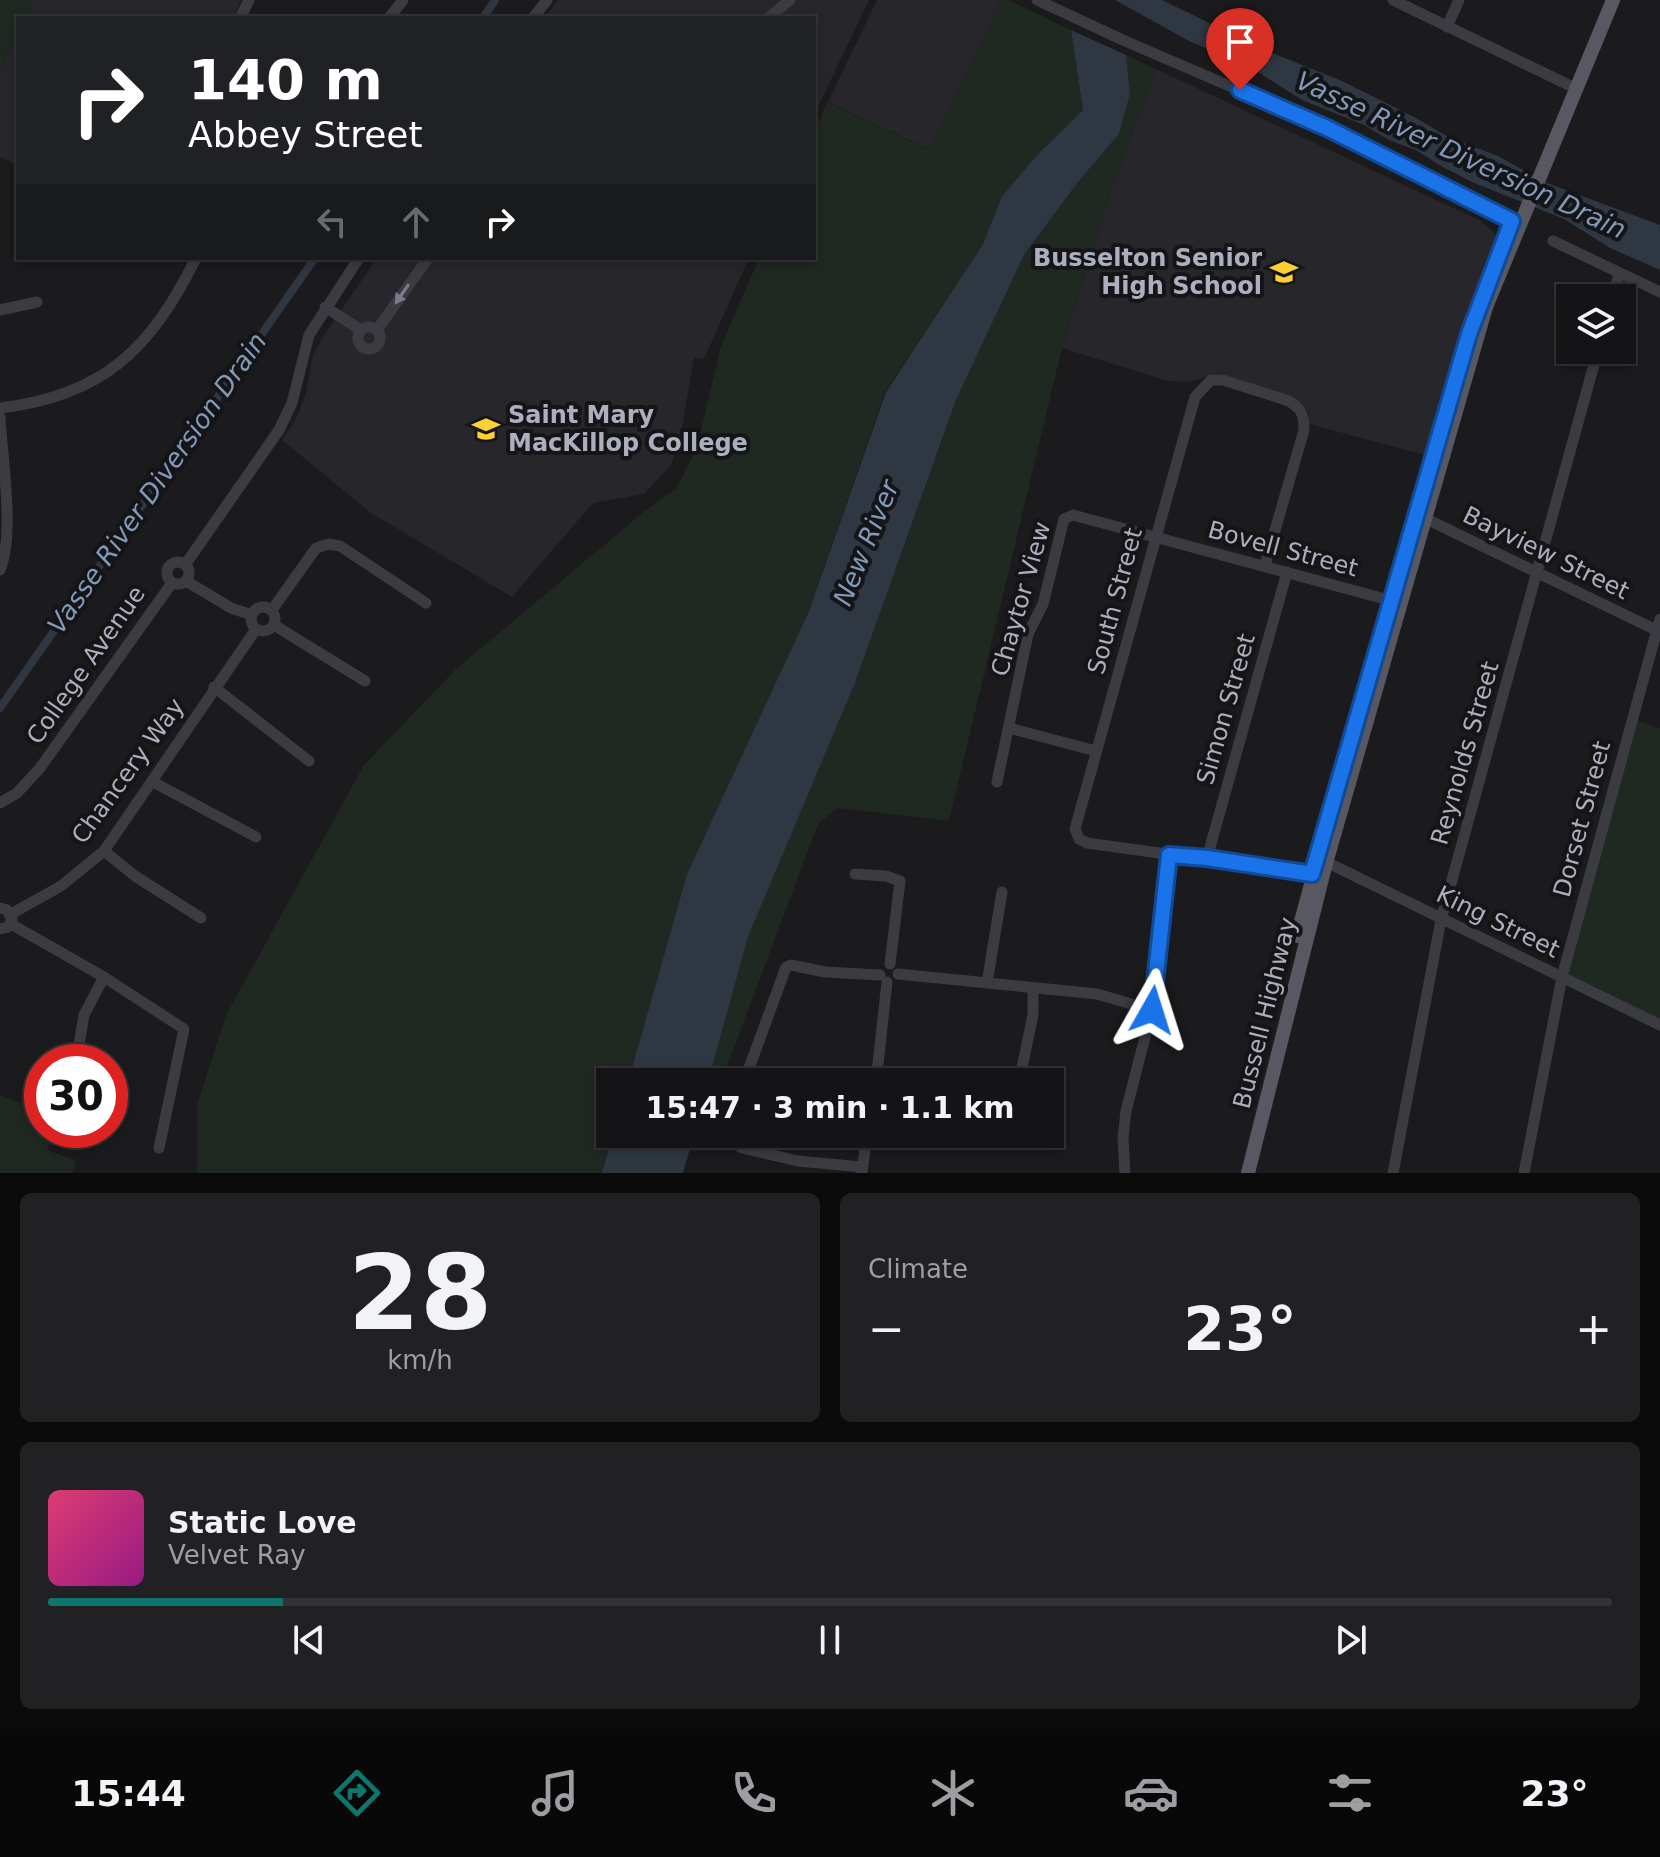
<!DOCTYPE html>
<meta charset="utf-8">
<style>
body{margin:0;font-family:"DejaVu Sans",sans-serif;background:#212123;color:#f1f3f6;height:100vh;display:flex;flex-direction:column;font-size:30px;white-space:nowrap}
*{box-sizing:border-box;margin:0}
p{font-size:26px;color:#9d9ea1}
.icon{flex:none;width:44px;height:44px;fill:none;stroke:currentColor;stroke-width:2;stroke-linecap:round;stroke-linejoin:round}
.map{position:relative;height:1173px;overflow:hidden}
.side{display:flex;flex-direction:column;gap:20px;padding:20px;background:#0b0b0c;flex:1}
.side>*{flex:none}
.banner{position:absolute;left:16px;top:16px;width:800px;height:244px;border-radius:0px;box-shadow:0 4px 12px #0003,0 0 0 2px #333335;background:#202124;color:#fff;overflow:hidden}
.fabs{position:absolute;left:1556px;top:284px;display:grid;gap:16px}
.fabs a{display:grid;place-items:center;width:80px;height:80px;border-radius:0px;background:#141416;box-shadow:0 4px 12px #0003,0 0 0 2px #333335;font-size:40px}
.speed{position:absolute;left:24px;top:1044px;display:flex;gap:16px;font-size:40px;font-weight:700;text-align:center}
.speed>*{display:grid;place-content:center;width:104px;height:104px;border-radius:50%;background:#141416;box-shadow:0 4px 12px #0003,0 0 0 2px #333335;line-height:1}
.speed .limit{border:12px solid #d22;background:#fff;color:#111}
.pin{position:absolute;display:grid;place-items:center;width:68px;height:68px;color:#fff;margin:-82px -34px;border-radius:50% 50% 50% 0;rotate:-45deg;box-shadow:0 0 8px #0007}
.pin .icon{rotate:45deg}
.me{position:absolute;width:88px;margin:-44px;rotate:6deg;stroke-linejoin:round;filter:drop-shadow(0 0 6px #0008)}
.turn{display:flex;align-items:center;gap:28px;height:168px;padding:0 40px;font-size:36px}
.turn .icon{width:104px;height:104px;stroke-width:2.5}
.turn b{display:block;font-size:56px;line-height:68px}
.lanes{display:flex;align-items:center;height:76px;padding:0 40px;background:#0003;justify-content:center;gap:40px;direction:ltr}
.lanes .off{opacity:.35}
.big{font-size:60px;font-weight:800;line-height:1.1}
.side .card{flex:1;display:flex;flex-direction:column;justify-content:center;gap:12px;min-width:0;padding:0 28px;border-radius:12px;background:#212123}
.side .dial{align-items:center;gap:0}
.dial b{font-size:104px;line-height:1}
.song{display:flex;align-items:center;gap:24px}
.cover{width:96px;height:96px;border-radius:12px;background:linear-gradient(135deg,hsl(340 70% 55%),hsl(310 70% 35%))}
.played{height:8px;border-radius:4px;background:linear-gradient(90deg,#0f766e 15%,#333335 15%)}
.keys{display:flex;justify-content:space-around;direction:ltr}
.heat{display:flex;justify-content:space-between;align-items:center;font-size:44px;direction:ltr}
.side .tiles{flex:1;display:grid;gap:20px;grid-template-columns:1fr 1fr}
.card:last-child{grid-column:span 2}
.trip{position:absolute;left:596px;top:1068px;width:468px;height:80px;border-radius:0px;background:#141416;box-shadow:0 4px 12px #0003,0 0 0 2px #333335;font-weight:800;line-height:80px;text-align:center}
.menu{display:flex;height:128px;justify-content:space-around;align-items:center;background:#080809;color:#9d9ea1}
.menu .icon{width:56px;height:56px}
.menu .selected{color:#0f766e}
.menu b{font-size:36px;color:#f1f3f6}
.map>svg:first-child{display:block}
</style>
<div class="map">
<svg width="1660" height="1173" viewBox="0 0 1660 1173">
<rect width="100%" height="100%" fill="#1b1a1d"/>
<!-- built -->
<g fill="#27262a">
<polygon points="34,0 241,0 233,18 25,18"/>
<polygon points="558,0 869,0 814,115 814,18 544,18"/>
<polygon points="877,0 1001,0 930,150 828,102"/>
<polygon points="18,32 18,165 0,157 0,69"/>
<polygon points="1156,69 1481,221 1494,233 1496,242 1470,303 1425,455 1309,424 1309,413 1303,405 1287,396 1220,373 1188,382 1168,381 1062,348 1109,196"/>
<polygon points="377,258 749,258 704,359 694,358 680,439 671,465 644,494 593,503 512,597 371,513 282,440 296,419 306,393 313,355 326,332"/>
</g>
<!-- green -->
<g fill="#202822">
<polygon points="0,0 34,0 25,18 18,18 18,32 0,69"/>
<polygon points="1001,0 1009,0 1071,30 1083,110 1039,153 1002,196 983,244 885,392 809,611 687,874 628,1082 610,1082 610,1134 613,1134 602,1173 197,1173 197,1105 226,1015 364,765 456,669 646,510 676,489 696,450 721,346 759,258 814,258 814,133 827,102 929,150"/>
<polygon points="1126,55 1156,69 1109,196 1062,348 949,821 837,808 818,824 721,1082 708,1082 748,937 855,683 956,400 1024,255 1078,182 1119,134 1130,94"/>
<polygon points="1637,721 1660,728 1660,1020 1567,975"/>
<polygon points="0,1095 42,1111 42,1130 54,1130 47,1150 76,1161 72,1173 0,1173"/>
</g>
<!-- water -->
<g fill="#2f3742">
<polygon points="1115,0 1162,0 1265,50 1342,81 1416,118 1448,137 1498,156 1547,183 1660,225 1660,270 1610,248 1564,219 1472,182 1439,165 1416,150 1389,140 1364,125 1302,100 1247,65 1189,41"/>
<polygon points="1071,30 1126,55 1130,94 1119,134 1078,182 1024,255 956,400 855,683 748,937 708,1082 628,1082 687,874 809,611 886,392 983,244 1002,196 1039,153 1083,110"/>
<polygon points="613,1134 694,1134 683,1173 602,1173"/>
</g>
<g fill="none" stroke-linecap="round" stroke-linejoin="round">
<!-- canal -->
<g stroke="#2f3742" stroke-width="8">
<polyline points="483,18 495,0"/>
<polyline points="0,708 315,258"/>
</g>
<!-- minor -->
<g stroke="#3b3b42" stroke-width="11">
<polyline points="1037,0 1125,41 1327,128 1521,225"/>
<polyline points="1393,0 1577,89"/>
<polyline points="240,18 249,0"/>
<polyline points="389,18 403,0"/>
<polyline points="533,18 547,0"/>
<polyline points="768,18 790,0"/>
<polyline points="1447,27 1459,0"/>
<polyline points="1553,241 1660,292"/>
<polyline points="1613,298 1619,273"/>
<polyline points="325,307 361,330"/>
<polyline points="0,310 37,302"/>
<circle cx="369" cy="338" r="11"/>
<polyline points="377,330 428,258"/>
<path d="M0,408c103,-12 151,-59 196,-150"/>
<path d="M0,417c2,40 15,117 0,153"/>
<polyline points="1416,514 1656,630"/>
<circle cx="178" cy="573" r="11"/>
<polyline points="185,565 279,430 292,403 309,335 359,258"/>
<path d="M1265,565l39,-135c0,-15 -2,-21 -15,-29l-66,-21h-12l-16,17 -120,432 4,10 8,4 231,32"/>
<polyline points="186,581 231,608 252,615"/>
<circle cx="263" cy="619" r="12"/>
<polyline points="272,610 316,548 329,544 340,546 426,603"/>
<polyline points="274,625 365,681"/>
<polyline points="214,687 309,761"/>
<polyline points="1009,728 1096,751"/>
<polyline points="153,782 256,837"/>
<polyline points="997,782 1028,634 1043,604 1064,519 1073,515 1400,603"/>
<polyline points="0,803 17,793 40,768 172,583"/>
<polyline points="104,851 135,876 201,918"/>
<polyline points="1207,858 1287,572"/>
<polyline points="1322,860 1660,1025"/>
<polyline points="855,874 886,876 900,881 890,964"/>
<polyline points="0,908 7,910 12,919 8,927 0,929"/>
<polyline points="11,914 61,886 104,851 256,629"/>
<polyline points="11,924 104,977 184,1029 159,1148"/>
<polyline points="898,974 1097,994 1152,1010"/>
<polyline points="987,983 1002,892"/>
<polyline points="76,1062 84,1015 104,977"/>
<polyline points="842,1073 876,1080"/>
<polyline points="744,1082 786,967 791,965 825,972 880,975"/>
<polyline points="876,1082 887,982"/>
<polyline points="1019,1082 1033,1015 1033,989"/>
<polyline points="730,1134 733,1143 742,1148 798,1161 862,1167"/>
<polyline points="862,1172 867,1134"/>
<polyline points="1125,1173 1123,1138 1126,1111 1152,1010 1169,855"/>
<polyline points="1393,1173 1441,920 1598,350"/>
<polyline points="1524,1173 1562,977 1660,619"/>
</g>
<!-- major -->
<g stroke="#575861" stroke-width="14">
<polyline points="1297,936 1319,855"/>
<polyline points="1248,1173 1326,863 1486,307 1613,0"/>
</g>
</g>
<!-- one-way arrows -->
<defs><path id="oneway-solid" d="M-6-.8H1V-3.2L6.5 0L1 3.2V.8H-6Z" transform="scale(2)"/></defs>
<use fill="#797b86" href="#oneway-solid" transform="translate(402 294) rotate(125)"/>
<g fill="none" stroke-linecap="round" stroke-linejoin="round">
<!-- route casing -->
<g stroke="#114b97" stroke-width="20">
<polyline id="route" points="1152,1010 1169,855 1207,858 1312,874 1469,334 1512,221 1327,128 1240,90"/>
</g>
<!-- route -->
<use href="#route" stroke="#1a73e8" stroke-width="14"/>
</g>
<!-- icons -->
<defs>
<g id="school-bare" transform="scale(2.16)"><path d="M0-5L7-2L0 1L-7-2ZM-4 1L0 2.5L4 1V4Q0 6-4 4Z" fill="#fdd133" stroke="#151518" stroke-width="2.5" paint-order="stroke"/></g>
</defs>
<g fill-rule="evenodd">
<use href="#school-bare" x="1284" y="272"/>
<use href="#school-bare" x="486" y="429"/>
</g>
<g text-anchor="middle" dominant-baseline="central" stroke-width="8" stroke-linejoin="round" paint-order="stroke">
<!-- poi labels -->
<g font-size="24" font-weight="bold" fill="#acafbd" stroke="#151518" text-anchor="end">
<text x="1262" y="258">Busselton Senior<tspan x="1262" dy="28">High School</tspan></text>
<text x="508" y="415" text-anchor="start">Saint Mary<tspan x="508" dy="28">MacKillop College</tspan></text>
</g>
<!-- street labels -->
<g font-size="24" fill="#acafbd" stroke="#151518">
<text transform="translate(1283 549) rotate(15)">Bovell Street</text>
<text transform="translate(1546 553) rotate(26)">Bayview Street</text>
<text transform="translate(1021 599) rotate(-74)">Chaytor View</text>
<text transform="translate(1115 601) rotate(-75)">South Street</text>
<text transform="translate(86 665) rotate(-55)">College Avenue</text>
<text transform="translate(1226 709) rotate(-74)">Simon Street</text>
<text transform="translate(1465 753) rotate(-74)">Reynolds Street</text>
<text transform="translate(128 771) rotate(-54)">Chancery Way</text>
<text transform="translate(1582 819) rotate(-75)">Dorset Street</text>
<text transform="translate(1498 922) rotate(26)">King Street</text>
<text transform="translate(1265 1013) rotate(-76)">Bussell Highway</text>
</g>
<!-- water labels -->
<g font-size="26" font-style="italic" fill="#8299b9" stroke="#151518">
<text transform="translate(1461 155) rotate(25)">Vasse River Diversion Drain</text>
<text transform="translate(157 483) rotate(-55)">Vasse River Diversion Drain</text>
<text transform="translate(866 543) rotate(-68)">New River</text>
</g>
</g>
</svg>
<div class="fabs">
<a><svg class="icon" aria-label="layers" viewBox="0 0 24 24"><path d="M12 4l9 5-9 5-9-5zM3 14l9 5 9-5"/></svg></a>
</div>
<div class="speed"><div class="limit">30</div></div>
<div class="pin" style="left:1240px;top:90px;background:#d93025"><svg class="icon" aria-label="arrive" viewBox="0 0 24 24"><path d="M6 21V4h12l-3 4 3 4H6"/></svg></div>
<svg class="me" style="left:1152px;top:1010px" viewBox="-20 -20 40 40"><path d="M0-17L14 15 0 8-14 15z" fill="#1a73e8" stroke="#fff" stroke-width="4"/></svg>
<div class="trip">15:47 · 3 min · 1.1 km</div>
<div class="banner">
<div class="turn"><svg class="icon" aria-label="right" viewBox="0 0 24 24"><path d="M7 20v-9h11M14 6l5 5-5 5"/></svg><div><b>140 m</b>Abbey Street</div></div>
<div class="lanes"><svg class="icon off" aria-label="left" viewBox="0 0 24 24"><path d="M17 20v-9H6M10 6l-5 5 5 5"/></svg><svg class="icon off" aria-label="ahead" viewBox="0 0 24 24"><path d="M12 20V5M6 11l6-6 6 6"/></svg><svg class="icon" aria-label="right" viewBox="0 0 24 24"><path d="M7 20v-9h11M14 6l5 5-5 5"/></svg></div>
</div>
</div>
<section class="side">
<div class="tiles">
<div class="card dial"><b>28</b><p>km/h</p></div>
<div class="card"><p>Climate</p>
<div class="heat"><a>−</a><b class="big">23°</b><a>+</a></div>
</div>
<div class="card">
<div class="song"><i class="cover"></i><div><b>Static Love</b><p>Velvet Ray</p></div></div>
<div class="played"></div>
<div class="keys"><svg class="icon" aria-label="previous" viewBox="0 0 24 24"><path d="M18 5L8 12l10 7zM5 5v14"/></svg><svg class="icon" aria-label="pause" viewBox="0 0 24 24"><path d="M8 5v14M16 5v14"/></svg><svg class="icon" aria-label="next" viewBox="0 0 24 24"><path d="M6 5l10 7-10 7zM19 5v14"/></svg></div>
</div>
</div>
</section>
<nav class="menu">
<b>15:44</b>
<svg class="icon selected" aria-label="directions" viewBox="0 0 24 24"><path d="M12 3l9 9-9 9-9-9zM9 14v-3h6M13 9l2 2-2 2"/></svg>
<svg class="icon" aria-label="music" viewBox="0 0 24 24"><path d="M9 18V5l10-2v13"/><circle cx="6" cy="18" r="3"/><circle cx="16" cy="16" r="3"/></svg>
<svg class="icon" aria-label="phone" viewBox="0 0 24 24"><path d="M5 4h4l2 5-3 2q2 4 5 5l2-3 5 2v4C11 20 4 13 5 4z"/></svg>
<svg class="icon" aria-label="climate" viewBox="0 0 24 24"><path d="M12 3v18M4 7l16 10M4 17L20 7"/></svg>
<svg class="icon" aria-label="car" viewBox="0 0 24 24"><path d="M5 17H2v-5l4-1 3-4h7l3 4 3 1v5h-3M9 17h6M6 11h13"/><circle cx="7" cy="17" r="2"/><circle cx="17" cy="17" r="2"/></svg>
<svg class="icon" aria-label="filters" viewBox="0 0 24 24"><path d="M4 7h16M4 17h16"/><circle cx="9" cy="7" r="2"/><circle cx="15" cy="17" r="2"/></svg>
<b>23°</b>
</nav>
